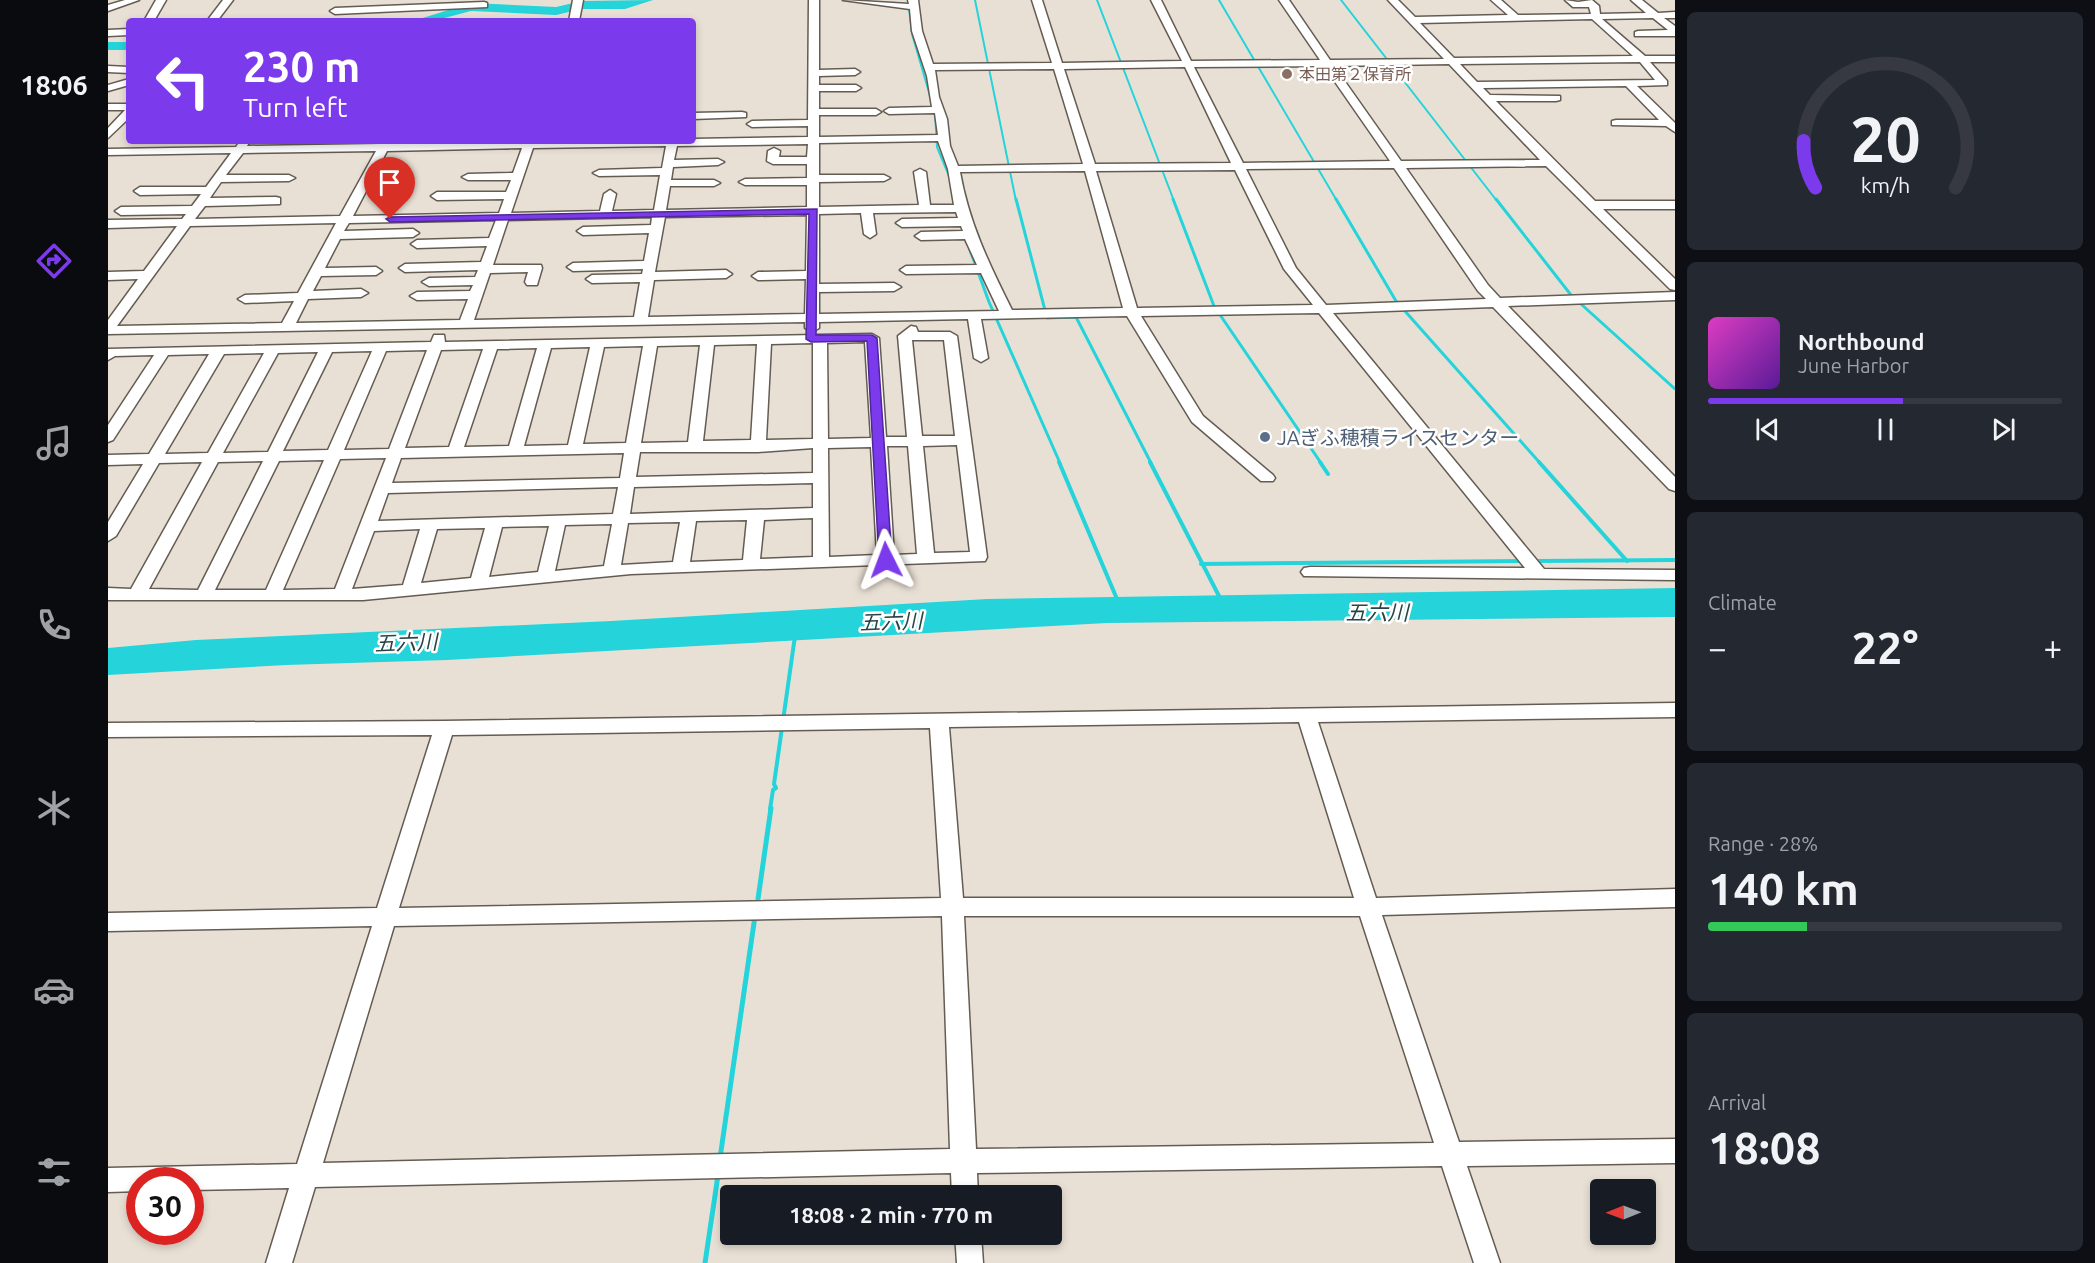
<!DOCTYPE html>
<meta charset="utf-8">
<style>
body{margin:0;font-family:Ubuntu,"Noto Sans JP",sans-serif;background:#242831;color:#f1f3f6;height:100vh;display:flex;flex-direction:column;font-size:22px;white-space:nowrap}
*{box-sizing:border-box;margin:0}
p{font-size:20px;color:#9ea1a6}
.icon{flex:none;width:33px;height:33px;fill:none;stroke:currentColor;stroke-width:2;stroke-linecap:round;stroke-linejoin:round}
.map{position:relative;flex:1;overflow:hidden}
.sheet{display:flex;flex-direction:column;gap:12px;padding:12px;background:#0d0f14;width:420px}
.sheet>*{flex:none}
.banner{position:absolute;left:18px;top:18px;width:570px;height:126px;border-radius:6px;box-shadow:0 3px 9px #0003;background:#7c3aed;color:#fff;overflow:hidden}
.needle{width:39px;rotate:269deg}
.fabs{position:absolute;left:1482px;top:1179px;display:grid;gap:12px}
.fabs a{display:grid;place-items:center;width:66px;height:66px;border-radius:6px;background:#171b24;box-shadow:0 3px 9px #0003;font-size:30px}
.speed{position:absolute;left:18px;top:1167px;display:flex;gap:12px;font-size:30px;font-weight:700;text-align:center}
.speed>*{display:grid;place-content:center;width:78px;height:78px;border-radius:50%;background:#171b24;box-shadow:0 3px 9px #0003;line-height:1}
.speed .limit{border:9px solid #d22;background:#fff;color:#111}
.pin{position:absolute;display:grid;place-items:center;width:51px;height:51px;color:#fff;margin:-62px -26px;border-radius:50% 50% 50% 0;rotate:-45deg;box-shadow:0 0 6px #0007}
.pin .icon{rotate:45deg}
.me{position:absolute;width:66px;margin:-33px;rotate:357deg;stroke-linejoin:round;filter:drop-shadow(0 0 4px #0008)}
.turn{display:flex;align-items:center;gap:21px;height:126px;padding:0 18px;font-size:27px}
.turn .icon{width:78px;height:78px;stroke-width:2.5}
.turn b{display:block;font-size:42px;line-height:51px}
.big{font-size:45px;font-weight:700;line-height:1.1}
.sheet .card{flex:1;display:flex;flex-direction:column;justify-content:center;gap:9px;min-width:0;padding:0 21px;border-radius:9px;background:#242831}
.sheet .dial{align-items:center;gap:0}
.dial svg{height:156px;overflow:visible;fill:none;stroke:#363941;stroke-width:7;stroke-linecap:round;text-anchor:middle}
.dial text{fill:#f1f3f6;stroke:none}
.song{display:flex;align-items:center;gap:18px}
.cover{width:72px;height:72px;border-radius:9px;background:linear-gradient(135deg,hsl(310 70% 55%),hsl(270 70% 35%))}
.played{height:6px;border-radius:3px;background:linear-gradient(90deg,#7c3aed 55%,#363941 55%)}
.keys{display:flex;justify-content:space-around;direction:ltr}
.heat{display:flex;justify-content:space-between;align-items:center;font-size:33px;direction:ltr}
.charge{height:9px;border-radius:4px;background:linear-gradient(90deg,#34c759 28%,#363941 0)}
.trip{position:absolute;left:612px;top:1185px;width:342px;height:60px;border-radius:6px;background:#171b24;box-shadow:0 3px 9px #0003;font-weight:700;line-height:60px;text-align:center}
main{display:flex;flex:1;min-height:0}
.menu{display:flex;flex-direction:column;width:108px;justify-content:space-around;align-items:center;background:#090b0e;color:#9ea1a6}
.menu .icon{width:42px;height:42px}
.menu .selected{color:#7c3aed}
.menu b{font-size:27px;color:#f1f3f6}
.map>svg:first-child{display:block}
</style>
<main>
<nav class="menu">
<b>18:06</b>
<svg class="icon selected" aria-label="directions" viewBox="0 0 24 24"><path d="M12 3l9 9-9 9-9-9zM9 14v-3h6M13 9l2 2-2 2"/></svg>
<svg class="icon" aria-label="music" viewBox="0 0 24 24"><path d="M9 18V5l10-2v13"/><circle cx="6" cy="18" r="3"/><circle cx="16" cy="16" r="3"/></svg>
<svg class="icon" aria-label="phone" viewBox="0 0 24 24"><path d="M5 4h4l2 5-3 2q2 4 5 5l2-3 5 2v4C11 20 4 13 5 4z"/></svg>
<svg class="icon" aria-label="climate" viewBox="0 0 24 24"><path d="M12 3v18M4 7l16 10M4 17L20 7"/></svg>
<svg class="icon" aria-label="car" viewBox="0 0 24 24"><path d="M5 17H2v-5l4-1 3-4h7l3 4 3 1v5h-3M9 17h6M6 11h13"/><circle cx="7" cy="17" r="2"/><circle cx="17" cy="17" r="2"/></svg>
<svg class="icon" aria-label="filters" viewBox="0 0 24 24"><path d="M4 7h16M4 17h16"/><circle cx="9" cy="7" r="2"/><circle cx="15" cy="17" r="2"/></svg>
</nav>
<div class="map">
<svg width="1567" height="1263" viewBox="0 0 1567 1263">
<rect width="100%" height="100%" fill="#e9e0d5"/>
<!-- water -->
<polygon fill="#24d4da" points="1567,588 1567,617 999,623 339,660 178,665 0,675 0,648 88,640 503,621 879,599"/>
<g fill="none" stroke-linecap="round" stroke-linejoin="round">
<!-- stream-far3 -->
<g stroke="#24d4da" stroke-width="2">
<polyline points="800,0 804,34 827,113 829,147 841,176"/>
<polyline points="867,0 908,201"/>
<polyline points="989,0 1066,201"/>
<polyline points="1111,0 1229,201"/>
<polyline points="1233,0 1389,201"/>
</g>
<!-- stream-far2 -->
<g stroke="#24d4da" stroke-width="3">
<polyline points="908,199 939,318 968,317 1043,463"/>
<polyline points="1065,199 1106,306 1213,463"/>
<polyline points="1228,199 1288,301 1432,463"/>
<polyline points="1388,199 1463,295 1567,389"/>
<polyline points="862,250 881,302 952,463"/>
</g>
<!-- stream-far1 -->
<g stroke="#24d4da" stroke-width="4">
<polyline points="951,462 1009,599"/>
<polyline points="1042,462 1111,596"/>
<polyline points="1212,462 1220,474"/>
<polyline points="1431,462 1519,561"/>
<polyline points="1427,561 1567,560"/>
<polyline points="1093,564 1417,561"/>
<polyline points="662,809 665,790 668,788 666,784 687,636"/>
</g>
<!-- stream -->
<g stroke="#24d4da" stroke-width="5">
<polyline points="649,906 663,808"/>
<polyline points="612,1158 647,916"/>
<polyline points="597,1263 610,1175"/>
</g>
<!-- river -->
<g fill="#24d4da" fill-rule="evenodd">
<polygon points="545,0 517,9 474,9 448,15 363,11 325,21 305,21 363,3 448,7 474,1"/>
<rect x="0" y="42" width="21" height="8"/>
</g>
<!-- minor casing -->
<g stroke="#645c52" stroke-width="3">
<g id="minor">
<polygon points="17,0 31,0 0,11 0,5"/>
<polygon points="48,0 58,0 46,21 36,21"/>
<polygon points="115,0 125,0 109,21 99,21"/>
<polygon points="465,0 475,0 471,21 461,21"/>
<path d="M701,0h10v70l36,-1 5,3 -5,3 -36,1v9h37l5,3 -5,3h-37v18h57l5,3 -5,3h-57v22l119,-2 -3,-22 -46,1 -5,-3 5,-3 43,-1 -5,-31 -15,-45 -2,-22 -67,-9 66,4 -1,-4h10l4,31 11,33 119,-1 -20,-63h10l20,63 120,-2 -31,-61h10l30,61 129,-1 -41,-60h10l41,60 114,-1 -56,-59h10l17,17 93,-2 -17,-15h10l17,15 73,-1 -2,-7h-16l-8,-7 13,2 14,-2 7,6 1,8 46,-1 -15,-13h11l16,13 17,-1v6h-11l11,8v10h-40v-4l3,-1 30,-1 -15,-12 -51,1 43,37h30v6h-25l17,19v4l-30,1 38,37v9l-9,-6 -54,-1v-4l4,-1h43l-33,-34 -143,2 7,7 70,1v4l-4,1h-60l99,100h80v8h-72l72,70v11l-5,-1 -124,-123 -140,2 82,117 12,13 175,-6v8l-167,6 167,171v14l-6,-2 -176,-182 -160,6 211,256 131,1v10l-371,-4 -3,-4 3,-4 6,-1 215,1 -206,-255 -178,3 62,100 70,59 2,3 -2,3h-12l-69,-59 -65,-106 -146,3 7,39 -7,4 -7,-4 -6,-39 -149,3v6l-7,4 -7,-4v-6l-697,12v-14l30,-41 -30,1v-8l36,-1 33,-45 -69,2v-8l74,-1 4,-5 -65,1 -6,-4 6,-4 71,-1 9,-12 -61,1 -6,-4 6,-4h66l25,-34 -123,2v-6l128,-2 4,-6h10l-3,5 133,-2 1,-3h12l-2,3 302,-3v-2l115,-2v-11l-56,1 -5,-3 5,-3 56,-1zM1484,19l41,37 -179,2 -34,-35zM1532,62l15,18 -178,2 -17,-18zM1341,64l91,96 -139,1 -67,-95zM1216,66l66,95 -147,2 -49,-96zM1077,67l46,96 -136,1 -31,-95zM946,69l29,95 -125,2 -8,-20 -3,-27 -8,-22 -4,-27zM830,141l10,28 6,36h-24l-4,-33 -6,-3 -6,3 5,33 -100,2v-25l65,-1 6,-3 -6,-3h-65v-32zM700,144l-1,13h-28l1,-6 -6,-3 -6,3 -1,10 6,3h34v14l-62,1 -6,3 6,3h62v22l-141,3 4,-24h44l6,-3 -6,-3h-43l2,-13 45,-2 6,-3 -6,-3 -44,1 3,-14zM558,146l-4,22 -63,2 -6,3 6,3 61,-1 -6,35 -42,1 4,-17 -6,-4 -6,4 -4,17 -89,2 22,-65zM414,148l-9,25 -45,1 -6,3 6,3h43l-5,12h-69l-6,4 6,4 67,-1 -5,14 -146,3 34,-65zM268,151l-36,65 -145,3 10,-13 75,-2v-6l-4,-1 -66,1 11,-16 68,-1 6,-3 -6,-3h-63l17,-22zM1286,168l84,123 8,8 -160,6 -30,-37 -50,-99zM1127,170l49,99 29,36 -176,3 -41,-137zM977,171l38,137 -111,2c-23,-46 -43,-87 -52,-138zM848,212l2,6 -56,1 -6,4 6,4 59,-1 2,5 -42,1 -6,4 6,4 44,-1 12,26 -71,1 -6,4 6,4 75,-1 18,38 -180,3v-22l75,-1 7,-4 -7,-4 -75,1v-70l42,-1 3,21 6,4 6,-4 -3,-21zM699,215l-1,56 -48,1 -6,4 6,4 48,-1 -1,35 -157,3 6,-37 72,-2 6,-4 -6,-4 -71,2 10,-55zM544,217l-1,8 -68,2 -6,4 6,4 66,-2 -5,28 -71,2 -6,4 6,4 70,-2 -1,5 -50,1 -6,4 6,4 48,-1 -6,35 -160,3 16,-47 38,-1 -3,10 2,3h10l5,-17 -1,-3h-48l15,-45zM388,220l-7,18 -72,2 -6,4 6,4 70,-2 -6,16 -76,2 -6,4 6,4 73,-2 -3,7 -46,1 -7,4 7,4 44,-1 -3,6 -53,1 -7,4 7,4 51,-1 -8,21 -164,3 12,-24 53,-2 7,-4 -7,-4 -48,2 8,-15 55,-1 6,-4 -6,-4 -51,1 15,-29 73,-2 6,-4 -6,-4 -69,2 5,-8zM228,223l-38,70 -53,2 -7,4 7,4 49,-2 -12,22 -165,3 73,-100z"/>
<polygon points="376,2 379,3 379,7 227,14 222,11 227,8"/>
<polygon points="21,29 21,35 0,36 0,30"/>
<polygon points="0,66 21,67 21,73 0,72"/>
<polygon points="21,79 21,85 0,91 0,85"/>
<polygon points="0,104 21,104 21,118 0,138 0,128 17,110 0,110"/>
<polygon points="634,112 638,113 638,117 585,119 585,113"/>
<path d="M803,326l5,1 2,5h32l7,4 30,221 -2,4 -354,13 -268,26h-255v-12l23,1 71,-127 -43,1 -43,73 -8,5v-19l35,-58 -35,1v-10l41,-1 60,-100 -41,1 -55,85 -5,2v-17l46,-70 -39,1 -7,4v-11l323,-7 3,-7h10l1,7 427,-8 7,4 7,99h21l-9,-101zM804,340h32l11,96h-33zM757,342l6,96 -43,1 -1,-96zM705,343v96l-47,1 5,-96zM649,344l-6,96 -48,1 11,-96zM592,345l-12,97 -47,1 16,-97zM535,346l-17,97 -43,1 21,-97zM482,347l-22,98 -44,1 27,-98zM429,348l-28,98 -45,1 33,-98zM375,349l-34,98 -44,1 36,-98zM319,350l-38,99 -45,1 42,-99zM264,351l-44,99 -45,1 49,-99zM210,352l-50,100 -45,1 55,-100zM156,353l-56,100 -43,1 59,-100zM849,445l13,107 -36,1 -11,-107zM779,446h21l9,108 -23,1zM763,447l6,108 -48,2 -1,-109zM705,448v25l-177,4 4,-25h118zM516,453l-4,25 -228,5 9,-25zM278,458l-51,131 -52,1 57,-131zM216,460l-58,130h-51l64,-129zM155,461l-65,129 -49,-1 69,-127zM705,483v25l-183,6 4,-27zM510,487l-5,27 -235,7 10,-28zM705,518v39l-53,2 4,-39zM639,520l-4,40 -53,2 6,-41zM572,522l-7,40 -52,3 7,-42zM504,524l-8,42 -49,5 10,-46zM441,526l-11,46 -49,5 13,-50zM377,528l-14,50 -50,5 16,-54zM312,529l-17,56 -51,4 22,-58z"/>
<path d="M1567,703v14l-357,5 58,176 299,-9v18l-293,8 77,227 216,-3v24l-208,3 33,97h-26l-32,-97 -465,7 1,23h-26l-1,-23 -636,14 -23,76h-26l23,-75 -99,2v-10h-50v11l-32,1v-24l189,-4 75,-238 -264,5v-18l269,-5 55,-173 -324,2v-14l336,-2zM1191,722l55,176h-391l-14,-171zM822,728l11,170 -542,10 53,-173zM834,916l8,233 -627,14 71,-237zM856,916h396l74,227 -458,6z"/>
<polygon points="847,1234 873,1234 875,1263 849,1263"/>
</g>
</g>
<!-- minor -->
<use href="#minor" fill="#fff" fill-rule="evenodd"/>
</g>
<!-- route -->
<polygon fill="#7c3aed" stroke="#51269a" stroke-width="1.5" points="709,209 708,335 764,335 769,338 784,560 778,564 771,560 759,341 703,342 698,339 701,214 282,222 278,219 282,217"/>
<!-- markers -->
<circle fill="#8d6e63" stroke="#fff" stroke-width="2" cx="1179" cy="74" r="6"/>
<circle fill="#5c6f8a" stroke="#fff" stroke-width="2" cx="1157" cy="437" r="6"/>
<g text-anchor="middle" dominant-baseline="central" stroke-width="5" stroke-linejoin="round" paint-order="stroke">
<!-- far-education labels -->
<g font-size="16" fill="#785e54" stroke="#fff" text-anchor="start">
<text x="1191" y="74">本田第２保育所</text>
</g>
<!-- service labels -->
<g font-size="20" fill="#4e5e75" stroke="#fff" text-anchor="start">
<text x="1169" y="437">JAぎふ穂積ライスセンター</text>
</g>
<!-- water labels -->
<g font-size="21" font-style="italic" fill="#2a4445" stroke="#fff">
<text x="1269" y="612">五六川</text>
<text transform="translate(783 621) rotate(-2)">五六川</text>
<text transform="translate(298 642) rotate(-2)">五六川</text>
</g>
</g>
</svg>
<div class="fabs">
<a><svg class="needle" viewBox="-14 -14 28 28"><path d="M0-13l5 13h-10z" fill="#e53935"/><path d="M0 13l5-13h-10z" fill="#9ea1a6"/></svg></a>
</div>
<div class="speed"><div class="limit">30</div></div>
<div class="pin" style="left:282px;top:219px;background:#d93025"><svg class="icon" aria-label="arrive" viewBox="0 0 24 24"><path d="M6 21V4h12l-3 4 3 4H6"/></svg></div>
<svg class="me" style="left:778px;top:560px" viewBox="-20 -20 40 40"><path d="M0-17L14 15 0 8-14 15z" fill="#7c3aed" stroke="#fff" stroke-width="4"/></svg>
<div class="trip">18:08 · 2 min · 770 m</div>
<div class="banner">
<div class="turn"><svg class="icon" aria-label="left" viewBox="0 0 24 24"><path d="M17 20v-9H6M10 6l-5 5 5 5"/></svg><div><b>230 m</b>Turn left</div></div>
</div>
</div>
<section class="sheet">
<div class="card dial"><svg viewBox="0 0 100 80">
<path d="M14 69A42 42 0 1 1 86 69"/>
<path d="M14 69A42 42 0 0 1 8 45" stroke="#7c3aed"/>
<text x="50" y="56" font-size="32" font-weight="700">20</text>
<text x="50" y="72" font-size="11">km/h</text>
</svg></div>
<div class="card">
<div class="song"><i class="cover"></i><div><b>Northbound</b><p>June Harbor</p></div></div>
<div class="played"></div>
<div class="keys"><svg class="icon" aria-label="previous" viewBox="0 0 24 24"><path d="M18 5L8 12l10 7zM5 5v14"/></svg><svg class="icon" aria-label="pause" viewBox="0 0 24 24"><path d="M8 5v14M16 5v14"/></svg><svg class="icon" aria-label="next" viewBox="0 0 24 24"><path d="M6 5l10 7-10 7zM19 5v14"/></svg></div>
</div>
<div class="card"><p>Climate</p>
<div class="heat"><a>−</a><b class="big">22°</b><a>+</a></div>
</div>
<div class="card"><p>Range · 28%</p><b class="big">140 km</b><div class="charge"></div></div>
<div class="card"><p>Arrival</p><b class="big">18:08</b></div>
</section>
</main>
